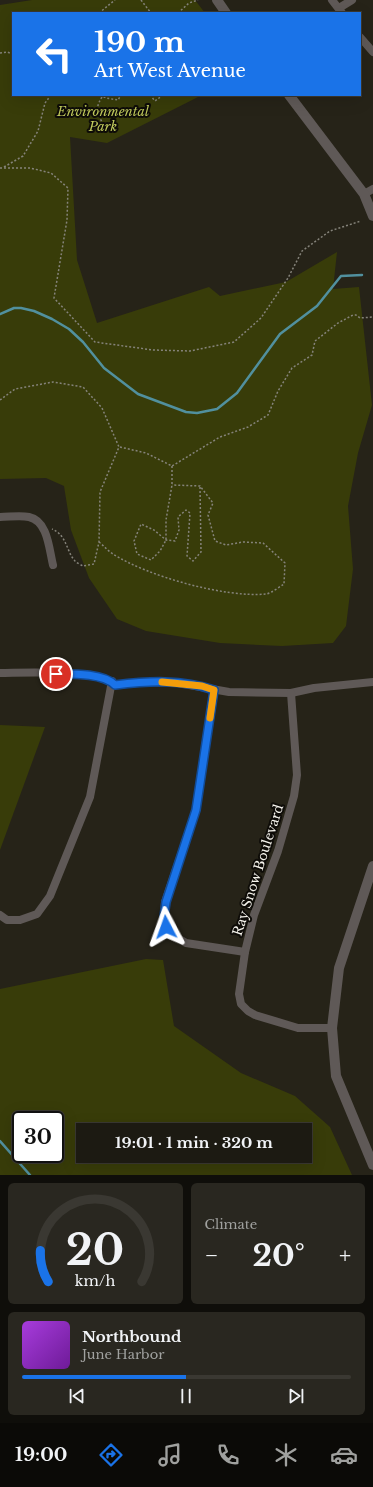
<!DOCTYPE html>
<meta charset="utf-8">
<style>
body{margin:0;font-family:"Libre Baskerville",serif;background:#292720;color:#f1f3f6;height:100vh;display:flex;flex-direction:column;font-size:15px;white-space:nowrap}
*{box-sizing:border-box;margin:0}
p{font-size:13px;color:#a0a19f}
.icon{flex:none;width:22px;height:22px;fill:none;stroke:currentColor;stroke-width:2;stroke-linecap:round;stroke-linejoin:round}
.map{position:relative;height:1175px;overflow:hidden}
.sheet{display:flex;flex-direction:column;gap:8px;padding:8px;background:#0f0e0a;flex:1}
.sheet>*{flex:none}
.hud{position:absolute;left:12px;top:12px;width:349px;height:84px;border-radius:0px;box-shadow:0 4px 16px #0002,0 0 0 1px #3a3832;background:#1a73e8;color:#fff;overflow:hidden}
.speed{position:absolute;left:12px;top:1111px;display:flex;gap:8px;font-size:20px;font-weight:700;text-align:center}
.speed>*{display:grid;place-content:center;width:52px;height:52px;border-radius:50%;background:#1c1a12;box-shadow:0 4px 16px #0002,0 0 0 1px #3a3832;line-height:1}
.speed .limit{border:2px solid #111;border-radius:6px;background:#fff;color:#111}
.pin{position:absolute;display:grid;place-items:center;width:34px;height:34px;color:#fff;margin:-17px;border:2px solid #fff;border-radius:50%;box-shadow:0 1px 4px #0007}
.me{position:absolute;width:44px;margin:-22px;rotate:356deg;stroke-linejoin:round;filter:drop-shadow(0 0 3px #0008)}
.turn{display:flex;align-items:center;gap:14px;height:84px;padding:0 16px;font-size:18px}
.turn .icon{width:52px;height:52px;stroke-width:2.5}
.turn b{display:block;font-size:28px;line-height:34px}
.big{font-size:30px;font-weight:800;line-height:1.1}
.sheet .tile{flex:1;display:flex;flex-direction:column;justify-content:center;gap:6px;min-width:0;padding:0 14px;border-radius:6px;background:#292720}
.sheet .dial{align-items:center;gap:0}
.dial svg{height:104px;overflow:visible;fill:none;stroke:#3a3832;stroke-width:7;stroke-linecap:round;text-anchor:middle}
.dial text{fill:#f1f3f6;stroke:none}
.song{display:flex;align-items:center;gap:12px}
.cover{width:48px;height:48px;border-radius:6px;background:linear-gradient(135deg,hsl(280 70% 55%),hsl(280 70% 35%))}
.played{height:4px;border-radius:2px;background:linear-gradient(90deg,#1a73e8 50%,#3a3832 50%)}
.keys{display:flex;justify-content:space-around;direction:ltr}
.heat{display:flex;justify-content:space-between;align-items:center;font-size:22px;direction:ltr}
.sheet .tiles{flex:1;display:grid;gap:8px;grid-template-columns:1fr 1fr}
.tile:last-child{grid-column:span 2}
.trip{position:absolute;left:76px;top:1123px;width:236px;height:40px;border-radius:0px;background:#1c1a12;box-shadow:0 4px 16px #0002,0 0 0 1px #3a3832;font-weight:800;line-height:40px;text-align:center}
.tab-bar{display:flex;height:64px;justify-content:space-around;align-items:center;background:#0b0a07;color:#a0a19f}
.tab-bar .icon{width:28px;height:28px}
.tab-bar .active{color:#1a73e8}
.tab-bar b{font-size:18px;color:#f1f3f6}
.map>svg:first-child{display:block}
</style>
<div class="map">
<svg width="373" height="1175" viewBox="0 0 373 1175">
<rect width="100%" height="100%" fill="#262318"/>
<!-- green -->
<g fill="#383c09" fill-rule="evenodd">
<polygon points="32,0 195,0 205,13 13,13 13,95 202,95 107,143 70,137 77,260 97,323 209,287 220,296 286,282 337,252 333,289 359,287 372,405 358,453 348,506 353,569 346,626 333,643 282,646 220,643 146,631 117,619 89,578 71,530 64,486 46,478 0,479 0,5"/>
<polygon points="0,725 45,727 0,850"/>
<path d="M146,959l17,1 11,66 67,47 54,23 35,31 22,48h-352v-186zM21,1120h34v34h-34zM83,1130h222v26h-222z"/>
</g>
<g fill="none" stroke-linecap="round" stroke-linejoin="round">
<!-- stream -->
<g stroke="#51909e" stroke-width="2.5">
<polyline points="0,314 14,308 21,308 34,311 52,319 69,329 83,342 104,368 138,394 186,412 197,413 217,409 237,393 280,334 317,306 341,276 362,275"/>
<polyline points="0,1141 30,1175"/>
</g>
<!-- path -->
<g stroke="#85837a" stroke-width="1.5" stroke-dasharray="2 2" stroke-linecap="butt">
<polyline points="141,0 151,13"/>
<polyline points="99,13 115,0"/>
<polyline points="178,13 189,3 198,0"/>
<polyline points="0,53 7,52 13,54"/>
<polyline points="100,95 106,98 118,100 121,95"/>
<polyline points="150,95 155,101 163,95"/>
<path d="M102,97c-9,14 -3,19 4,32"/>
<polyline points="4,167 23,156 38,131 45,103 51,95"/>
<polyline points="0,168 30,168 51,173 68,188 67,220 54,298 95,342 153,350 190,351 234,342 261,318 288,278 302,251 330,231 361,221"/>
<path d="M0,400l15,-11 38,-7 30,5 19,21 17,39 -19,45 -1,50 -5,22 -11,2c-2,-1 -6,-3 -8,-5 -9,-10 -8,-26 -23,-32"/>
<polyline points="120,447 146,453 172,466 220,437 248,427 268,415 278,391 292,368 312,355 315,341 338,323 353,315 356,315 360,318 373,317"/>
<polyline points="172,466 172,485 166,520 166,540 160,551 151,560 137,554 134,541 141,524 154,530 166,540 175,541 179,530 178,517 186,510 190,513 187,556 193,561 201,552 200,486"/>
<path d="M99,542c5,4 9,9 14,12 34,22 112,44 153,40 6,-1 13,-7 18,-10l1,-21 -22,-20 -20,-1 -17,3 -11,-4 -7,-26 5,-12 -13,-17 -28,-1"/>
</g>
<!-- minor -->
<g stroke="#5f5957" stroke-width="8">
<polyline points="332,0 342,13"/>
<polyline points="339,8 352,0"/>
<polyline points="360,37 373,52"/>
<polyline points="364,194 373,189"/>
<path d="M0,517c9,0 20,-2 29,0 19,4 20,32 24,48"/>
<path d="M0,673c24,0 99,-4 115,12l32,-3 31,1 51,9 62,1 23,-5 59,-6"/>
<polyline points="214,690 196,810 165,902 164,917 169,933 186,943 245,952"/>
<polyline points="291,693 297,775 294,796 278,851 254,915 245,952 239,994 241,1004 248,1011 255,1015 298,1028 332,1028"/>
<polyline points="0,915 7,920 20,920 37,914 50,896 90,797 112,681"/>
</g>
<!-- tertiary -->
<g stroke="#5f5957" stroke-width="10">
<polyline points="217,0 226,13"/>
<polyline points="289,95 364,194 373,216"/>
<polyline points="373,866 339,968 332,1028 336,1076 373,1165"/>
</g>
</g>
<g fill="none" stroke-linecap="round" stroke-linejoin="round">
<!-- route casing -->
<g stroke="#114b97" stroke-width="10">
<path id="route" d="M56,674c16,0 47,-1 59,11 33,-4 67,-6 99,5l-18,120 -30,92 -2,15 2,10"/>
</g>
<!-- route -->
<use href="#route" stroke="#1a73e8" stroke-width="7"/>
<!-- slow -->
<polyline stroke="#f59e0b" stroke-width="7" points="162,682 202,686 214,690 210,718"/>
</g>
<g text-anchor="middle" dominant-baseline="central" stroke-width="4" stroke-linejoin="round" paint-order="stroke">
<!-- park labels -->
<g font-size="13" font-style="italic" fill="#c0ca5c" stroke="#0e0c08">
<text x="103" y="111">Environmental<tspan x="103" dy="15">Park</tspan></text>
</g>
<!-- street labels -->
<g font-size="13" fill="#f6f4ed" stroke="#0e0c08">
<text transform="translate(258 870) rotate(-72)">Ray Snow Boulevard</text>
</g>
</g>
</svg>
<div class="speed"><div class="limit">30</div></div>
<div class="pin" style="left:56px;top:674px;background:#d93025"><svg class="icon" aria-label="arrive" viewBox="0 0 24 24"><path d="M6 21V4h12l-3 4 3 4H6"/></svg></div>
<svg class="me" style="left:166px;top:927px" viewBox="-20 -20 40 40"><path d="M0-17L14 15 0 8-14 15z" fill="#1a73e8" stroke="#fff" stroke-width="4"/></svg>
<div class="trip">19:01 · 1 min · 320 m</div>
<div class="hud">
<div class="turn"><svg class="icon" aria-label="left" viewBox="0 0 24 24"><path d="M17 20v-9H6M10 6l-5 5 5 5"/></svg><div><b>190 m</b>Art West Avenue</div></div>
</div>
</div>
<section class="sheet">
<div class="tiles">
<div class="tile dial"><svg viewBox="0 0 100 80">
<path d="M14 69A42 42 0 1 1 86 69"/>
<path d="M14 69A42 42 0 0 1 8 45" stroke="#1a73e8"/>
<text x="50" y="56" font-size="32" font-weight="700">20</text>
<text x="50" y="72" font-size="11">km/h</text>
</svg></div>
<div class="tile"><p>Climate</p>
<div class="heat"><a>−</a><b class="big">20°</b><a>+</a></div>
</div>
<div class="tile">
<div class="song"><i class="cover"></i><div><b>Northbound</b><p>June Harbor</p></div></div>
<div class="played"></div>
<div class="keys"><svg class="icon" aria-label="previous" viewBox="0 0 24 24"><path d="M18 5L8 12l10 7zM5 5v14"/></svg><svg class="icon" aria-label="pause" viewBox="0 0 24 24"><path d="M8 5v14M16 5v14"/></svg><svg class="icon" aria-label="next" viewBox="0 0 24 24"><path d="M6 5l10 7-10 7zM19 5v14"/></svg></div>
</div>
</div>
</section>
<nav class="tab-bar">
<b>19:00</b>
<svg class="icon active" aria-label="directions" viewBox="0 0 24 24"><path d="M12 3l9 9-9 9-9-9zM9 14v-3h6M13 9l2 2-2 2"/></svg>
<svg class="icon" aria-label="music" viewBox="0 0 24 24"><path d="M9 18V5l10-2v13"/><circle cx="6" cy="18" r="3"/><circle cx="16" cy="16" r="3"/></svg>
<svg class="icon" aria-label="phone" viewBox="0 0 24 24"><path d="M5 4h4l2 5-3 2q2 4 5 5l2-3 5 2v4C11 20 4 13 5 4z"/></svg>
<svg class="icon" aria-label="climate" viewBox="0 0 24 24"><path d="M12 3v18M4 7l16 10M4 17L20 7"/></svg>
<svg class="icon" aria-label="car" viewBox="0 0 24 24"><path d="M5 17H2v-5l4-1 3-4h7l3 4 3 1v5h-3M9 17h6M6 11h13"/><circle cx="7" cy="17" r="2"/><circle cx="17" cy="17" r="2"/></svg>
</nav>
